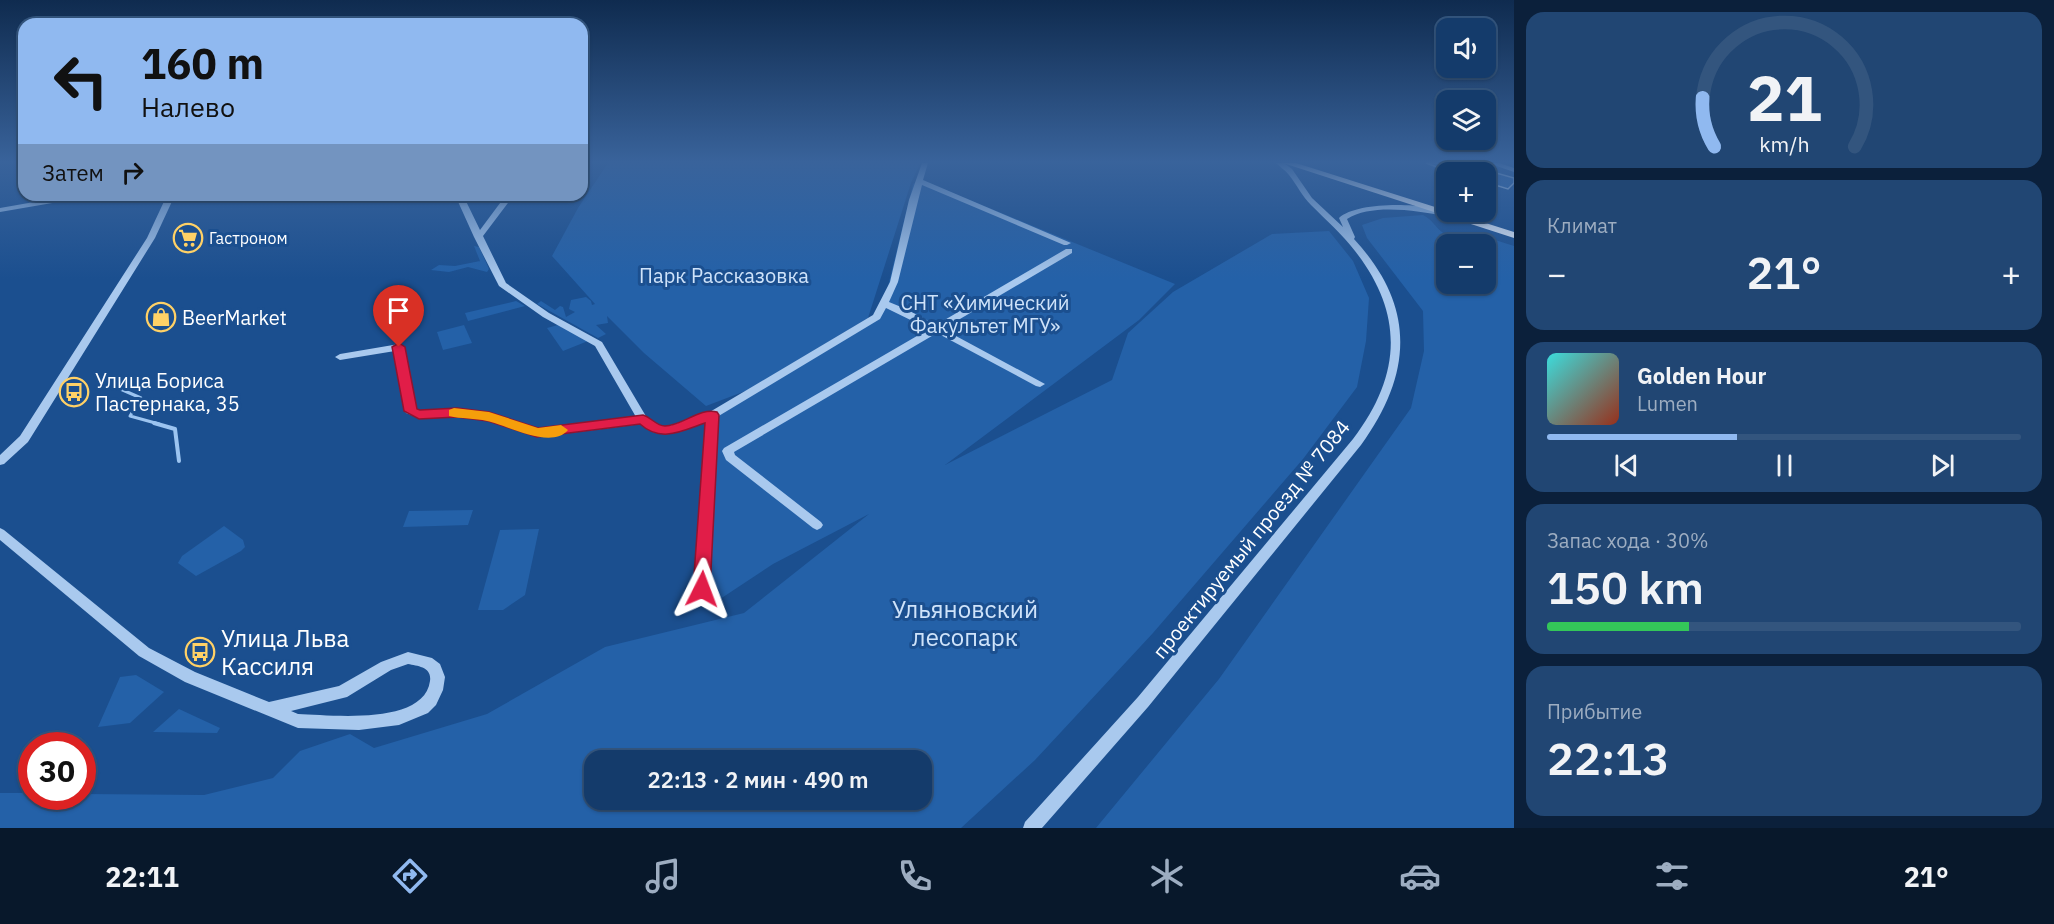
<!DOCTYPE html>
<html lang="ru">
<meta charset="utf-8">
<style>
body{margin:0;font-family:"IBM Plex Sans",sans-serif;background:#214673;color:#f1f3f6;height:100vh;display:flex;flex-direction:column;font-size:22px;white-space:nowrap}
*{box-sizing:border-box;margin:0}
p{font-size:20px;color:#9dadc1}
.icon{flex:none;width:33px;height:33px;fill:none;stroke:currentColor;stroke-width:2;stroke-linecap:round;stroke-linejoin:round}
.map{position:relative;flex:1;overflow:hidden}
.sheet{display:flex;flex-direction:column;gap:12px;padding:12px;background:#0b203b;width:540px}
.sheet>*{flex:none}
.guide{position:absolute;left:18px;top:18px;width:570px;height:183px;border-radius:18px;box-shadow:0 2px 4px #0004,0 0 0 2px #33557e;background:#90b9f0;color:#111;overflow:hidden}
.buttons{position:absolute;left:1436px;top:18px;display:grid;gap:12px}
.buttons a{display:grid;place-items:center;width:60px;height:60px;border-radius:12px;background:#143b6b;box-shadow:0 2px 4px #0004,0 0 0 2px #33557e;font-size:30px}
.speed{position:absolute;left:18px;top:732px;display:flex;gap:12px;font-size:30px;font-weight:700;text-align:center}
.speed>*{display:grid;place-content:center;width:78px;height:78px;border-radius:50%;background:#143b6b;box-shadow:0 2px 4px #0004,0 0 0 2px #33557e;line-height:1}
.speed .limit{border:9px solid #d22;background:#fff;color:#111}
.pin{position:absolute;display:grid;place-items:center;width:51px;height:51px;color:#fff;margin:-62px -26px;border-radius:50% 50% 50% 0;rotate:-45deg;box-shadow:0 0 6px #0007}
.pin .icon{rotate:45deg}
.me{position:absolute;width:66px;margin:-33px;rotate:3deg;stroke-linejoin:round;filter:drop-shadow(0 0 4px #0008)}
.turn{display:flex;align-items:center;gap:21px;height:126px;padding:0 24px;font-size:27px}
.turn .icon{width:78px;height:78px;stroke-width:2.5}
.turn b{display:block;font-size:42px;line-height:51px}
.then{display:flex;align-items:center;height:57px;padding:0 24px;background:#0003;gap:12px;font-size:22px}
.big{font-size:45px;font-weight:600;line-height:1.1}
.sheet .card{flex:1;display:flex;flex-direction:column;justify-content:center;gap:9px;min-width:0;padding:0 21px;border-radius:18px;background:#214673}
.sheet .dial{align-items:center;gap:0}
.dial svg{height:156px;overflow:visible;fill:none;stroke:#33557e;stroke-width:7;stroke-linecap:round;text-anchor:middle}
.dial text{fill:#f1f3f6;stroke:none}
.song{display:flex;align-items:center;gap:18px}
.cover{width:72px;height:72px;border-radius:9px;background:linear-gradient(135deg,hsl(180 70% 55%),hsl(10 70% 35%))}
.played{height:6px;border-radius:3px;background:linear-gradient(90deg,#90b9f0 40%,#33557e 40%)}
.keys{display:flex;justify-content:space-around;direction:ltr}
.heat{display:flex;justify-content:space-between;align-items:center;font-size:33px;direction:ltr}
.charge{height:9px;border-radius:4px;background:linear-gradient(90deg,#34c759 30%,#33557e 0)}
.trip{position:absolute;left:584px;top:750px;width:348px;height:60px;border-radius:18px;background:#143b6b;box-shadow:0 2px 4px #0004,0 0 0 2px #33557e;font-weight:600;line-height:60px;text-align:center}
.tab-bar{display:flex;height:96px;justify-content:space-around;align-items:center;background:#08182b;color:#9dadc1}
.tab-bar .icon{width:42px;height:42px}
.tab-bar .current{color:#90b9f0}
.tab-bar b{font-size:27px;color:#f1f3f6}
main{display:flex;flex:1;min-height:0}
.map>svg:first-child{display:block}
</style>
<main>
<div class="map">
<svg width="1514" height="828" viewBox="0 0 1514 828">
<rect width="100%" height="100%" fill="#1b4f8f"/>
<!-- green -->
<g fill="#2461a8" fill-rule="evenodd">
<polygon points="608,163 920,163 911,183 868,318 748,390 706,406 644,353 607,316 608,323 596,325 606,334 598,338 537,304 541,301 555,310 560,306 563,307 566,317 575,312 569,309 571,300 586,297 591,301 592,305 595,304 552,256 578,208"/>
<path d="M921,180l254,104 -36,36 -194,145 167,-85 16,-47 45,-41 99,-58 57,-3 24,30 16,37 -3,43 -9,46 -54,72 -150,174 -118,127 -74,68h-961v-35h31l1,3h50l1,-2 121,1 69,-17 27,-27 50,-17 24,14 113,-34 118,-67 139,-34 125,-99 -96,50 -65,43 -3,-22 12,-169 164,-101 32,-131zM594,760h327v40h-327z"/>
<path d="M1423,215c10,5 11,11 19,17 6,6 16,6 24,8l4,-8 44,14v582h-418l123,-149 192,-271 13,-57 -1,-40 -56,-73 -5,-13 21,-7zM1446,244h39v40h-39z"/>
<polygon points="474,246 479,247 489,269 487,272 468,267 449,272 431,270 439,265 455,266 480,261 484,271"/>
<polygon points="516,301 525,306 468,321 465,313"/>
<polygon points="464,325 472,343 443,350 437,332"/>
<polygon points="558,325 588,341 563,351 547,328"/>
<polygon points="473,510 468,525 403,527 409,511"/>
<polygon points="224,526 243,540 245,547 241,551 196,576 178,563 182,556"/>
<polygon points="539,529 525,595 503,610 478,610 500,530"/>
<polygon points="136,675 164,692 130,723 98,727 120,677"/>
<polygon points="179,709 220,728 217,733 153,732"/>
</g>
<g fill="none" stroke-linecap="round" stroke-linejoin="round">
<!-- stream-far1 -->
<polyline stroke="#9cc4f0" stroke-width="3" points="118,388 141,398 130,416 159,424"/>
<!-- stream -->
<polyline stroke="#9cc4f0" stroke-width="4" points="154,423 175,429 179,461"/>
</g>
<!-- building -->
<polygon fill="#2a66ad" stroke="#cfe3fa" stroke-width="1.5" points="1426,163 1461,163 1514,178 1514,183 1508,189 1485,182 1485,172 1451,172"/>
<g fill="none" stroke-linecap="round" stroke-linejoin="round">
<!-- minor -->
<g fill="#a9c9ee" fill-rule="evenodd">
<path d="M922,163h6l-5,17 148,63 -4,2h-3l-142,-60 -24,97 -9,20 17,7 30,16 130,-76h6v4l-129,76 102,55 -5,3 -4,-1 -99,-53 -203,119 1,3 86,67 2,3 -2,3 -4,2 -4,-2 -87,-68 -4,-9 2,-3 205,-119 -43,-21 -6,11 -163,98 -8,172 -2,4 -5,1 -5,-1 -2,-4 11,-168c-24,9 -42,22 -65,3l-104,13 -49,-18 -31,-3 -38,2 -13,-5 -1,-2 -10,-60 -55,9 -5,-3 5,-3 59,-10 3,1 13,64 5,2 37,-1 32,3 49,16 98,-12 -41,-71 -52,-29 -44,-31 -25,-49 -19,-42h8l17,35 26,-35h8l-31,41 23,47 43,30 53,29 45,76 10,8 9,1 42,-14 165,-98 17,-33 19,-82z"/>
<path d="M1276,163h8l8,6 20,29 31,29 -4,-9c18,-17 90,-16 110,-4l-4,2c-27,-5 -73,-13 -98,3l8,18 -1,2c62,67 59,134 7,206l-213,262 -106,121h-19l2,-6 113,-125 215,-258c48,-63 52,-124 2,-188 -13,-17 -29,-31 -44,-46 -9,-9 -14,-20 -22,-30 -4,-5 -9,-8 -13,-12z"/>
<polygon points="1488,163 1499,163 1514,168 1514,172"/>
<polygon points="74,195 91,195 87,197 0,212 0,208"/>
<polygon points="167,195 175,195 155,238 28,442 4,464 0,465 0,455 20,436 147,238"/>
<path d="M0,528l4,2 145,118 46,24 74,30 70,-16 42,-24 27,-10 24,6 8,6 5,13 -2,13 -7,15 -8,8 -29,12 -40,5 -61,-2 -113,-46 -46,-26 -139,-116zM408,664c10,2 24,3 22,17 -6,45 -99,34 -132,33l-7,-3 56,-14 44,-27z"/>
</g>
<!-- major -->
<polygon fill="#f0f6ff" fill-rule="evenodd" points="1283,163 1296,163 1514,232 1514,238"/>
</g>
<!-- sky -->
<linearGradient id="sky" x2="0" y2="1"><stop stop-color="#0f2b4f"/><stop offset="0.58" stop-color="#39639b"/><stop offset="1" stop-color="#39639b" stop-opacity="0"/></linearGradient>
<rect width="1514" height="279" fill="url(#sky)"/>
<!-- route -->
<path fill="#e11d48" stroke="#92132f" stroke-width="1.5" d="M399,343l6,4 12,62 3,1 37,-2 32,4 49,16 105,-13c8,2 13,11 22,11 17,0 35,-19 52,-14l2,3 -9,174 -2,5h-12l-3,-5 12,-166c-23,8 -44,20 -65,1l-103,13 -49,-16 -31,-4 -38,2 -15,-8 -12,-64z"/>
<!-- slow -->
<path fill="#f59e0b" d="M454,408l35,4 49,16 23,-3 7,5c-17,20 -61,-5 -81,-9 -12,-3 -26,-2 -38,-5v-6z"/>
<!-- icons -->
<defs>
<g id="supermarket-ring" transform="scale(1.5)"><circle r="9.5" fill="#1b4f8f" stroke="#ffd166" stroke-width="1.5"/><path d="M-6-5.5h2.5l.6 2H6L4.5 2H-2.5L-4.4-4H-6ZM-1.5 3.2a1.3 1.3 0 1 0 .1 0ZM3 3.2a1.3 1.3 0 1 0 .1 0Z" fill="#ffd166"/></g>
<g id="shop-ring" transform="scale(1.5)"><circle r="9.5" fill="#1b4f8f" stroke="#ffd166" stroke-width="1.5"/><path d="M-5-2.5h2.3a2.7 3.5 0 0 1 5.4 0H5L5.5 6h-11ZM-1.5-2.5h3a1.5 2.3 0 0 0-3 0Z" fill="#ffd166"/></g>
<g id="bus-ring" transform="scale(1.5)"><circle r="9.5" fill="#1b4f8f" stroke="#ffd166" stroke-width="1.5"/><path d="M-5-6H5V4H4V6H2V4H-2V6H-4V4H-5ZM-3.5-4V0h7V-4ZM-3.5 1.2v1.5H-2V1.2ZM2 1.2v1.5H3.5V1.2Z" fill="#ffd166"/></g>
</defs>
<g fill-rule="evenodd">
<use href="#supermarket-ring" x="188" y="238"/>
<use href="#shop-ring" x="161" y="317"/>
<use href="#bus-ring" x="74" y="392"/>
<use href="#bus-ring" x="200" y="652"/>
</g>
<g text-anchor="middle" dominant-baseline="central" stroke-width="6" stroke-linejoin="round" paint-order="stroke">
<!-- far-poi labels -->
<g font-size="16" fill="#fff" stroke="#1b4f8f" text-anchor="start">
<text x="209" y="238">Гастроном</text>
</g>
<!-- park labels -->
<g font-size="20" fill="#cfe3fa" stroke="#1b4f8f">
<text x="724" y="275">Парк Рассказовка</text>
<text x="985" y="302">СНТ «Химический<tspan x="985" dy="23">Факультет МГУ»</tspan></text>
</g>
<!-- poi labels -->
<g font-size="20" fill="#fff" stroke="#1b4f8f" text-anchor="start">
<text x="182" y="317">BeerMarket</text>
<text x="95" y="380">Улица Бориса<tspan x="95" dy="23">Пастернака, 35</tspan></text>
</g>
<!-- street labels -->
<g font-size="20" fill="#fff" stroke="#1b4f8f">
<text transform="translate(1251 539) rotate(-51)">проектируемый проезд № 7084</text>
</g>
<!-- near-park labels -->
<g font-size="24" fill="#cfe3fa" stroke="#1b4f8f">
<text x="965" y="609">Ульяновский<tspan x="965" dy="28">лесопарк</tspan></text>
</g>
<!-- near-poi labels -->
<g font-size="24" fill="#fff" stroke="#1b4f8f" text-anchor="start">
<text x="221" y="638">Улица Льва<tspan x="221" dy="28">Кассиля</tspan></text>
</g>
</g>
</svg>
<div class="buttons">
<a><svg class="icon" aria-label="sound" viewBox="0 0 24 24"><path d="M4 9h4l5-4v14l-5-4H4zM17 9q2 3 0 6"/></svg></a>
<a><svg class="icon" aria-label="layers" viewBox="0 0 24 24"><path d="M12 4l9 5-9 5-9-5zM3 14l9 5 9-5"/></svg></a>
<a>+</a>
<a>−</a>
</div>
<div class="speed"><div class="limit">30</div></div>
<div class="pin" style="left:399px;top:347px;background:#d93025"><svg class="icon" aria-label="arrive" viewBox="0 0 24 24"><path d="M6 21V4h12l-3 4 3 4H6"/></svg></div>
<svg class="me" style="left:702px;top:589px" viewBox="-20 -20 40 40"><path d="M0-17L14 15 0 8-14 15z" fill="#e11d48" stroke="#fff" stroke-width="4"/></svg>
<div class="trip">22:13 · 2 мин · 490 m</div>
<div class="guide">
<div class="turn"><svg class="icon" aria-label="left" viewBox="0 0 24 24"><path d="M17 20v-9H6M10 6l-5 5 5 5"/></svg><div><b>160 m</b>Налево</div></div>
<div class="then">Затем<svg class="icon" aria-label="right" viewBox="0 0 24 24"><path d="M7 20v-9h11M14 6l5 5-5 5"/></svg></div>
</div>
</div>
<section class="sheet">
<div class="card dial"><svg viewBox="0 0 100 80">
<path d="M14 69A42 42 0 1 1 86 69"/>
<path d="M14 69A42 42 0 0 1 8 44" stroke="#90b9f0"/>
<text x="50" y="56" font-size="32" font-weight="700">21</text>
<text x="50" y="72" font-size="11">km/h</text>
</svg></div>
<div class="card"><p>Климат</p>
<div class="heat"><a>−</a><b class="big">21°</b><a>+</a></div>
</div>
<div class="card">
<div class="song"><i class="cover"></i><div><b>Golden Hour</b><p>Lumen</p></div></div>
<div class="played"></div>
<div class="keys"><svg class="icon" aria-label="previous" viewBox="0 0 24 24"><path d="M18 5L8 12l10 7zM5 5v14"/></svg><svg class="icon" aria-label="pause" viewBox="0 0 24 24"><path d="M8 5v14M16 5v14"/></svg><svg class="icon" aria-label="next" viewBox="0 0 24 24"><path d="M6 5l10 7-10 7zM19 5v14"/></svg></div>
</div>
<div class="card"><p>Запас хода · 30%</p><b class="big">150 km</b><div class="charge"></div></div>
<div class="card"><p>Прибытие</p><b class="big">22:13</b></div>
</section>
</main>
<nav class="tab-bar">
<b>22:11</b>
<svg class="icon current" aria-label="directions" viewBox="0 0 24 24"><path d="M12 3l9 9-9 9-9-9zM9 14v-3h6M13 9l2 2-2 2"/></svg>
<svg class="icon" aria-label="music" viewBox="0 0 24 24"><path d="M9 18V5l10-2v13"/><circle cx="6" cy="18" r="3"/><circle cx="16" cy="16" r="3"/></svg>
<svg class="icon" aria-label="phone" viewBox="0 0 24 24"><path d="M5 4h4l2 5-3 2q2 4 5 5l2-3 5 2v4C11 20 4 13 5 4z"/></svg>
<svg class="icon" aria-label="climate" viewBox="0 0 24 24"><path d="M12 3v18M4 7l16 10M4 17L20 7"/></svg>
<svg class="icon" aria-label="car" viewBox="0 0 24 24"><path d="M5 17H2v-5l4-1 3-4h7l3 4 3 1v5h-3M9 17h6M6 11h13"/><circle cx="7" cy="17" r="2"/><circle cx="17" cy="17" r="2"/></svg>
<svg class="icon" aria-label="filters" viewBox="0 0 24 24"><path d="M4 7h16M4 17h16"/><circle cx="9" cy="7" r="2"/><circle cx="15" cy="17" r="2"/></svg>
<b>21°</b>
</nav>
